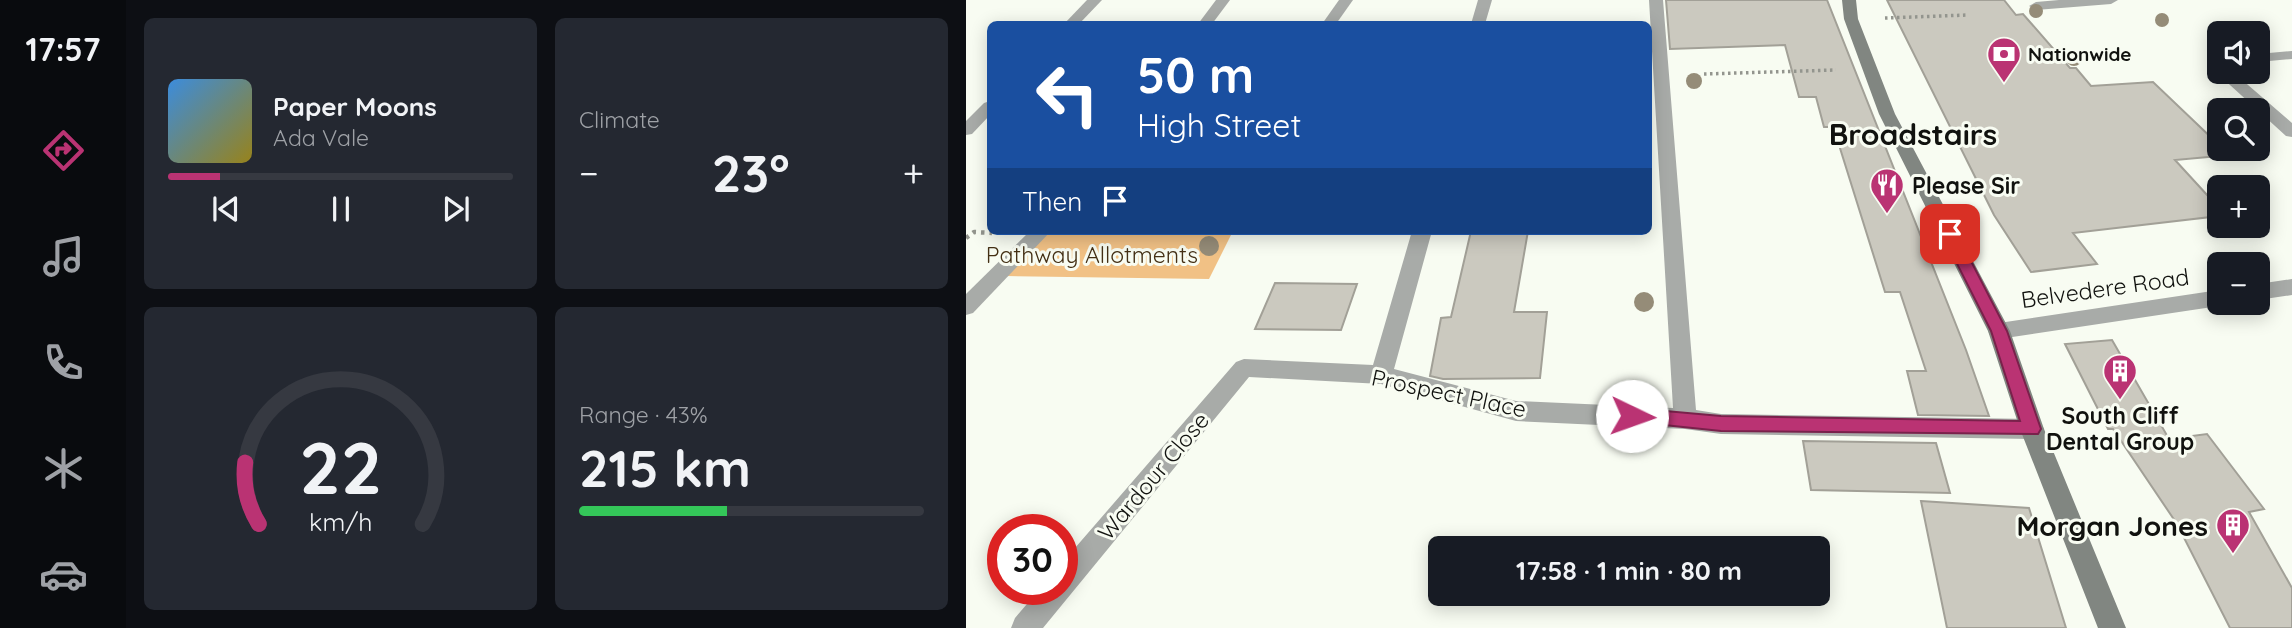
<!DOCTYPE html>
<meta charset="utf-8">
<style>
body{margin:0;font-family:Quicksand,sans-serif;background:#242831;color:#f1f3f6;height:100vh;display:flex;flex-direction:column;font-size:26px;white-space:nowrap}
*{box-sizing:border-box;margin:0}
p{font-size:23px;color:#9ea1a6}
.icon{flex:none;width:38px;height:38px;fill:none;stroke:currentColor;stroke-width:2;stroke-linecap:round;stroke-linejoin:round}
.map{position:relative;flex:1;overflow:hidden}
.side{display:flex;flex-direction:column;gap:18px;padding:18px;background:#0d0f14;width:840px}
.side>*{flex:none}
.guide{position:absolute;left:21px;top:21px;width:665px;height:214px;border-radius:10px;box-shadow:0 4px 18px #0003;background:#1a4fa0;color:#fff;overflow:hidden}
.controls{position:absolute;left:1241px;top:21px;display:grid;gap:14px}
.controls a{display:grid;place-items:center;width:63px;height:63px;border-radius:10px;background:#171b24;box-shadow:0 4px 18px #0003;font-size:35px}
.speed{position:absolute;left:21px;top:514px;display:flex;gap:14px;font-size:35px;font-weight:700;text-align:center}
.speed>*{display:grid;place-content:center;width:91px;height:91px;border-radius:50%;background:#171b24;box-shadow:0 4px 18px #0003;line-height:1}
.speed .limit{border:10px solid #d22;background:#fff;color:#111}
.pin{position:absolute;display:grid;place-items:center;width:60px;height:60px;color:#fff;margin:-30px;border-radius:14px;box-shadow:0 4px 10px #0006}
.me{position:absolute;width:77px;margin:-38px;rotate:93deg;stroke-linejoin:round;filter:drop-shadow(0 0 5px #0008)}
.turn{display:flex;align-items:center;gap:24px;height:147px;padding:0 35px;font-size:32px}
.turn .icon{width:91px;height:91px;stroke-width:2.5}
.turn b{display:block;font-size:49px;line-height:60px}
.then{display:flex;align-items:center;height:66px;padding:0 35px;background:#0003;gap:14px;font-size:26px}
.big{font-size:52px;font-weight:800;line-height:1.1}
.side .card{flex:1;display:flex;flex-direction:column;justify-content:center;gap:10px;min-width:0;padding:0 24px;border-radius:10px;background:#242831}
.side .dial{align-items:center;gap:0}
.dial svg{height:182px;overflow:visible;fill:none;stroke:#363941;stroke-width:7;stroke-linecap:round;text-anchor:middle}
.dial text{fill:#f1f3f6;stroke:none}
.song{display:flex;align-items:center;gap:21px}
.cover{width:84px;height:84px;border-radius:10px;background:linear-gradient(135deg,hsl(210 70% 55%),hsl(50 70% 35%))}
.played{height:7px;border-radius:4px;background:linear-gradient(90deg,#ba3373 15%,#363941 15%)}
.keys{display:flex;justify-content:space-around;direction:ltr}
.heat{display:flex;justify-content:space-between;align-items:center;font-size:38px;direction:ltr}
.charge{height:10px;border-radius:5px;background:linear-gradient(90deg,#34c759 43%,#363941 0)}
.side .tiles{flex:1;display:grid;gap:18px;grid-template-columns:repeat(2,1fr)}
.trip{position:absolute;left:462px;top:536px;width:402px;height:70px;border-radius:10px;background:#171b24;box-shadow:0 4px 18px #0003;font-weight:800;line-height:70px;text-align:center}
main{display:flex;flex:1;min-height:0}
.tabs{display:flex;flex-direction:column;width:126px;justify-content:space-around;align-items:center;background:#090b0e;color:#9ea1a6}
.tabs .icon{width:49px;height:49px}
.tabs .active{color:#ba3373}
.tabs b{font-size:32px;color:#f1f3f6}
.map>svg:first-child{display:block}
</style>
<main>
<nav class="tabs">
<b>17:57</b>
<svg class="icon active" aria-label="directions" viewBox="0 0 24 24"><path d="M12 3l9 9-9 9-9-9zM9 14v-3h6M13 9l2 2-2 2"/></svg>
<svg class="icon" aria-label="music" viewBox="0 0 24 24"><path d="M9 18V5l10-2v13"/><circle cx="6" cy="18" r="3"/><circle cx="16" cy="16" r="3"/></svg>
<svg class="icon" aria-label="phone" viewBox="0 0 24 24"><path d="M5 4h4l2 5-3 2q2 4 5 5l2-3 5 2v4C11 20 4 13 5 4z"/></svg>
<svg class="icon" aria-label="climate" viewBox="0 0 24 24"><path d="M12 3v18M4 7l16 10M4 17L20 7"/></svg>
<svg class="icon" aria-label="car" viewBox="0 0 24 24"><path d="M5 17H2v-5l4-1 3-4h7l3 4 3 1v5h-3M9 17h6M6 11h13"/><circle cx="7" cy="17" r="2"/><circle cx="17" cy="17" r="2"/></svg>
</nav>
<section class="side">
<div class="tiles">
<div class="card">
<div class="song"><i class="cover"></i><div><b>Paper Moons</b><p>Ada Vale</p></div></div>
<div class="played"></div>
<div class="keys"><svg class="icon" aria-label="previous" viewBox="0 0 24 24"><path d="M18 5L8 12l10 7zM5 5v14"/></svg><svg class="icon" aria-label="pause" viewBox="0 0 24 24"><path d="M8 5v14M16 5v14"/></svg><svg class="icon" aria-label="next" viewBox="0 0 24 24"><path d="M6 5l10 7-10 7zM19 5v14"/></svg></div>
</div>
<div class="card"><p>Climate</p>
<div class="heat"><a>−</a><b class="big">23°</b><a>+</a></div>
</div>
<div class="card dial"><svg viewBox="0 0 100 80">
<path d="M14 69A42 42 0 1 1 86 69"/>
<path d="M14 69A42 42 0 0 1 8 42" stroke="#ba3373"/>
<text x="50" y="56" font-size="32" font-weight="700">22</text>
<text x="50" y="72" font-size="11">km/h</text>
</svg></div>
<div class="card"><p>Range · 43%</p><b class="big">215 km</b><div class="charge"></div></div>
</div>
</section>
<div class="map">
<svg width="1326" height="628" viewBox="0 0 1326 628">
<rect width="100%" height="100%" fill="#f8fcf2"/>
<!-- green -->
<polygon fill="#f1c185" points="83,231 267,231 243,279 40,276"/>
<!-- building -->
<g fill="#cbc9bf" stroke="#a2a097" stroke-width="2">
<polygon points="700,0 861,0 1000,350 1023,416 952,415 941,371 960,371 934,292 919,292 873,145 870,145 864,127 858,127 850,97 833,97 819,45 704,49"/>
<polygon points="921,0 1038,0 1050,15 1057,14 1104,68 1110,68 1125,86 1187,82 1253,145 1253,149 1264,155 1209,160 1253,208 1253,216 1107,233 1131,264 1065,272 1028,215"/>
<polygon points="505,231 562,231 548,312 581,312 574,378 477,379 464,376 475,318 485,317"/>
<polygon points="309,283 391,284 375,330 289,329"/>
<polygon points="1146,340 1203,439 1241,434 1298,509 1283,512 1326,588 1326,628 1264,628 1211,524 1147,429 1142,429 1099,344"/>
<polygon points="837,441 970,443 984,493 845,490"/>
<polygon points="955,501 1063,508 1100,628 981,628"/>
</g>
<g fill="none" stroke-linecap="round" stroke-linejoin="round">
<!-- path-far1 -->
<g stroke="#93958e" stroke-width="3.5" stroke-dasharray="2.5 3.5" stroke-linecap="butt">
<polyline points="919,18 1002,15"/>
<polyline points="738,74 870,70"/>
</g>
<!-- path -->
<polyline stroke="#93958e" stroke-width="4.5" stroke-dasharray="3.5 5" stroke-linecap="butt" points="0,238 8,232 26,233"/>
<!-- lane -->
<polygon fill="#a8aba8" fill-rule="evenodd" points="64,231 85,231 7,313 0,315 0,294"/>
<!-- street -->
<g fill="#a8aba8" fill-rule="evenodd">
<polygon points="121,0 136,0 113,24 98,24"/>
<polygon points="250,0 264,0 246,24 232,24"/>
<polygon points="373,0 387,0 370,24 356,24"/>
<polygon points="512,0 526,0 519,24 505,24"/>
<polygon points="683,0 697,0 730,410 755,414 1066,419 1074,422 1078,429 1074,436 1066,439 755,434 719,429 550,421 415,384 283,377 77,628 45,628 49,618 73,590 96,590 96,563 270,362 278,359 407,365 446,231 466,231 428,369 550,401 707,408"/>
<polygon points="1093,0 1152,0 1145,4 1070,10 1063,6 1070,2"/>
<polygon points="1326,51 1326,59 1292,62 1292,54"/>
<polygon points="1253,69 1253,72 1267,72 1326,123 1326,137 1320,136 1253,75 1250,72"/>
<polygon points="24,101 24,115 6,134 0,135 0,121 18,103"/>
<polygon points="1326,279 1326,295 1292,300 1292,284"/>
<polygon points="1253,290 1253,303 1261,303 1253,306 1033,339 1025,337 1022,331 1025,325 1033,323"/>
</g>
<!-- secondary -->
<polygon fill="#818681" fill-rule="evenodd" points="876,0 890,0 892,19 929,114 1044,331 1078,429 1160,628 1132,628 1054,429 1022,331 913,114 878,19"/>
</g>
<!-- trees -->
<g fill="#958c78">
<circle cx="1070" cy="11" r="7"/>
<circle cx="1196" cy="20" r="7"/>
<circle cx="1108" cy="58" r="8"/>
<circle cx="728" cy="81" r="8"/>
<circle cx="243" cy="246" r="10"/>
<circle cx="678" cy="302" r="10"/>
</g>
<!-- route -->
<polygon fill="#ba3373" stroke="#79214b" stroke-width="2" points="984,229 991,234 1041,331 1075,429 1072,434 755,431 660,421 657,416 666,408 755,416 1054,421 1025,331 976,234"/>
<!-- icons -->
<defs>
<g id="bank-pin" transform="scale(1.75)"><path d="M0 17L-7.5 6A9.5 9.5 0 1 1 7.5 6Z" fill="#ba3373" stroke="#f8fcf2"/><path d="M-6-4H6V4H-6ZM0-2.3a2.3 2.3 0 1 0 0 4.6a2.3 2.3 0 1 0 0-4.6Z" fill="#fff"/></g>
<g id="restaurant-pin" transform="scale(1.75)"><path d="M0 17L-7.5 6A9.5 9.5 0 1 1 7.5 6Z" fill="#ba3373" stroke="#f8fcf2"/><path d="M-5-6h1v4h1v-4h1v4h1v-4h1v5L-1.5 .5V6h-2V.5L-5-1ZM5-6V6H3V1.5H1.5Q1.5-4 5-6Z" fill="#fff"/></g>
<g id="building-pin" transform="scale(1.75)"><path d="M0 17L-7.5 6A9.5 9.5 0 1 1 7.5 6Z" fill="#ba3373" stroke="#f8fcf2"/><path d="M-4-6H4V6H1V3H-1V6H-4ZM-2.5-4.3h1.7v1.8h-1.7ZM.8-4.3h1.7v1.8H.8ZM-2.5-1h1.7V.8h-1.7ZM.8-1h1.7V.8H.8Z" fill="#fff"/></g>
</defs>
<g fill-rule="evenodd">
<use href="#bank-pin" x="1038" y="54"/>
<use href="#restaurant-pin" x="921" y="185"/>
<use href="#building-pin" x="1154" y="371"/>
<use href="#building-pin" x="1267" y="525"/>
</g>
<g text-anchor="middle" dominant-baseline="central" stroke-width="6" stroke-linejoin="round" paint-order="stroke">
<!-- far-poi labels -->
<g font-size="19" font-weight="bold" fill="#11120f" stroke="#f8fcf2" text-anchor="start">
<text x="1062" y="54">Nationwide</text>
</g>
<!-- poi labels -->
<g font-size="23" font-weight="bold" fill="#11120f" stroke="#f8fcf2" text-anchor="start">
<text x="946" y="185">Please Sir</text>
<text x="1154" y="415" text-anchor="middle">South Cliff<tspan x="1154" dy="26">Dental Group</tspan></text>
</g>
<!-- park labels -->
<g font-size="23" fill="#443015" stroke="#f8fcf2">
<text x="126" y="254">Pathway Allotments</text>
</g>
<!-- street labels -->
<g font-size="23" fill="#11120f" stroke="#f8fcf2">
<text transform="translate(1139 288) rotate(-8)">Belvedere Road</text>
<text transform="translate(483 393) rotate(12)">Prospect Place</text>
<text transform="translate(187 476) rotate(-50)">Wardour Close</text>
</g>
<!-- near-poi labels -->
<g font-size="28" font-weight="bold" fill="#11120f" stroke="#f8fcf2" text-anchor="end">
<text x="1242" y="525">Morgan Jones</text>
</g>
<!-- district labels -->
<g font-size="30" font-weight="bold" fill="#11120f" stroke="#f8fcf2">
<text x="947" y="134">Broadstairs</text>
</g>
</g>
</svg>
<div class="controls">
<a><svg class="icon" aria-label="sound" viewBox="0 0 24 24"><path d="M4 9h4l5-4v14l-5-4H4zM17 9q2 3 0 6"/></svg></a>
<a><svg class="icon" aria-label="search" viewBox="0 0 24 24"><circle cx="10" cy="10" r="6"/><path d="M15 15l6 6"/></svg></a>
<a>+</a>
<a>−</a>
</div>
<div class="speed"><div class="limit">30</div></div>
<div class="pin" style="left:984px;top:234px;background:#d93025"><svg class="icon" aria-label="arrive" viewBox="0 0 24 24"><path d="M6 21V4h12l-3 4 3 4H6"/></svg></div>
<svg class="me" style="left:666px;top:416px" viewBox="-20 -20 40 40"><circle r="19" fill="#fff"/><path d="M0-13L10 11 0 6-10 11z" fill="#ba3373"/></svg>
<div class="trip">17:58 · 1 min · 80 m</div>
<div class="guide">
<div class="turn"><svg class="icon" aria-label="left" viewBox="0 0 24 24"><path d="M17 20v-9H6M10 6l-5 5 5 5"/></svg><div><b>50 m</b>High Street</div></div>
<div class="then">Then<svg class="icon" aria-label="arrive" viewBox="0 0 24 24"><path d="M6 21V4h12l-3 4 3 4H6"/></svg></div>
</div>
</div>
</main>
